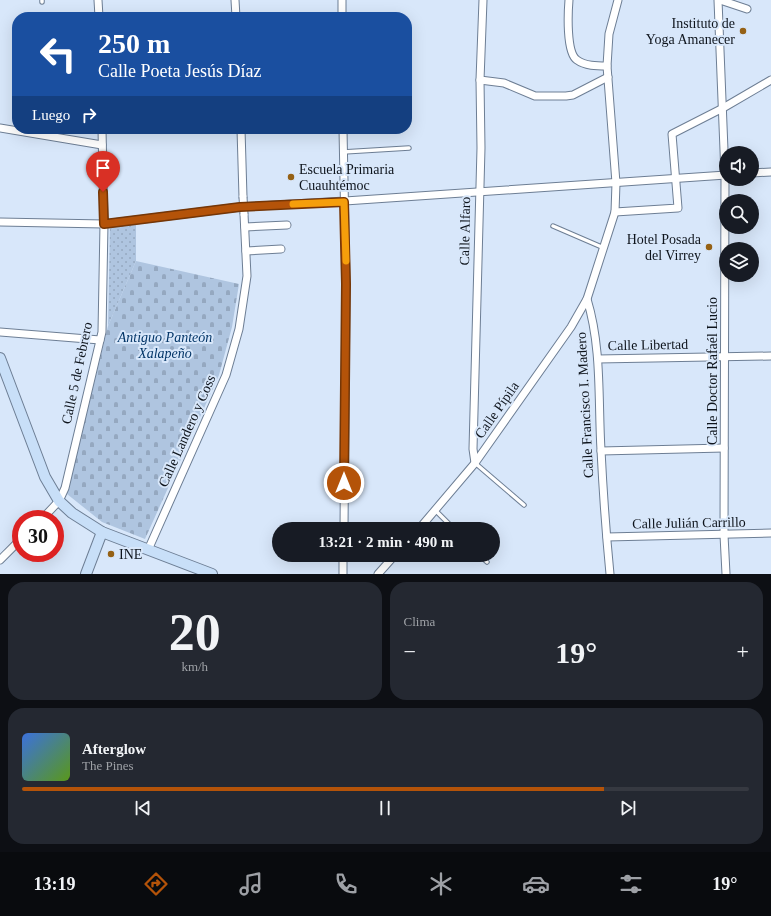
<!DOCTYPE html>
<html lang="es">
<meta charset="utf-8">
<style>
body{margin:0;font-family:Georgia,serif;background:#242831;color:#f1f3f6;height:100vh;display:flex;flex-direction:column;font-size:15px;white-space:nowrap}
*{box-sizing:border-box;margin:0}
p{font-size:13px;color:#9ea1a6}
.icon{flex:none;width:22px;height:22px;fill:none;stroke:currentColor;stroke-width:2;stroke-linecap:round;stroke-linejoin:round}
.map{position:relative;height:574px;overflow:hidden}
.drawer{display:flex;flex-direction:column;gap:8px;padding:8px;background:#0d0f14;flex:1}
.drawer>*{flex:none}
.top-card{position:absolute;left:12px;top:12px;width:400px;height:122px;border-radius:16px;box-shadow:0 4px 16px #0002;background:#1a4fa0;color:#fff;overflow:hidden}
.fabs{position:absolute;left:719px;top:146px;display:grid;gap:8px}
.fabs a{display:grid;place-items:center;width:40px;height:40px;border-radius:50%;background:#171b24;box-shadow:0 4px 16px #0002;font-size:20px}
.speed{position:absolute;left:12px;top:510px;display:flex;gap:8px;font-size:20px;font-weight:700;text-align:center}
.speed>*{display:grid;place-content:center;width:52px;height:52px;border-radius:50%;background:#171b24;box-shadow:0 4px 16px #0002;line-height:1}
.speed .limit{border:6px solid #d22;background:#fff;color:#111}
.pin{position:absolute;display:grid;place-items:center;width:34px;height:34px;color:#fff;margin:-41px -17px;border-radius:50% 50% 50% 0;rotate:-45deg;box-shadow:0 0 4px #0007}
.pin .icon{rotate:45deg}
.me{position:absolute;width:44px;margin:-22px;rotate:0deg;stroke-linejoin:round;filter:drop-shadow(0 0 3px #0008)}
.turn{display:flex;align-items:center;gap:14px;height:84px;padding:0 20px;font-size:18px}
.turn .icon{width:52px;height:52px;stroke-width:2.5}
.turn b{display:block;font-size:28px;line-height:34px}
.then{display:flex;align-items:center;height:38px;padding:0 20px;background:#0003;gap:8px;font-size:15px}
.big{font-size:30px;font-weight:800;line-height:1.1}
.drawer .tile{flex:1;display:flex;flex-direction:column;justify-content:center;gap:6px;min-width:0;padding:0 14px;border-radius:16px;background:#242831}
.drawer .dial{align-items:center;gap:0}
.dial b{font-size:52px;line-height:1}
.song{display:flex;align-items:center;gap:12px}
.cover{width:48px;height:48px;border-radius:6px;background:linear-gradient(135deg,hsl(220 70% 55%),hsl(90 70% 35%))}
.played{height:4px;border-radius:2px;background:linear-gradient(90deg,#b45309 80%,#363941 80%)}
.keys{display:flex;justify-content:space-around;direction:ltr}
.heat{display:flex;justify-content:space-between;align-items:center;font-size:22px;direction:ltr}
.drawer .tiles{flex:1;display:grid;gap:8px;grid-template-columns:1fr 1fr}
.tile:last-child{grid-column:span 2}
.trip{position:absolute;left:272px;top:522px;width:228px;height:40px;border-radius:20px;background:#171b24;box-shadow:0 4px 16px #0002;font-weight:800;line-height:40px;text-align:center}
.dock{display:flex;height:64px;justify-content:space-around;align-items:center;background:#090b0e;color:#9ea1a6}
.dock .icon{width:28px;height:28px}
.dock .current{color:#b45309}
.dock b{font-size:18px;color:#f1f3f6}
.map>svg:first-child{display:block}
</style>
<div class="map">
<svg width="771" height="574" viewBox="0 0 771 574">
<defs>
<pattern id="cemetery-stones" width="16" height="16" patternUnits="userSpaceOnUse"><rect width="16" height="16" fill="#afc5e0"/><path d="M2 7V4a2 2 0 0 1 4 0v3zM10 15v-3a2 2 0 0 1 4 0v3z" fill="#95a8c0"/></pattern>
<pattern id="park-dots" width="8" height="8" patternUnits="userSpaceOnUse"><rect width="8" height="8" fill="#afc5e0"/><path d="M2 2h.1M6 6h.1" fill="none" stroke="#95a8c0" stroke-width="1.8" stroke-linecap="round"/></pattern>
</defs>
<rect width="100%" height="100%" fill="#d8e7fa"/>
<!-- cemetery -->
<polygon fill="url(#cemetery-stones)" points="136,261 239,284 232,327 219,375 145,539 102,522 67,494 108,326"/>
<!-- park -->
<polygon fill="url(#park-dots)" points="136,224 136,261 108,326 110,226"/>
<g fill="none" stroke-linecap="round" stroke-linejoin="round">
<!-- lane casing -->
<g stroke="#6d7e94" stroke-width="5.5">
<g id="lane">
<polyline points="42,0 42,2"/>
<polyline points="343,152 409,148"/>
<polyline points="553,226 604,248"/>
<polyline points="475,463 524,505"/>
<polyline points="436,511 454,529"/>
<polyline points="293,526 322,529"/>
<polyline points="479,555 487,562"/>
</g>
</g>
<!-- street casing -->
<g stroke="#6d7e94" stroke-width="9">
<g id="street">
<polyline points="98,0 99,17"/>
<polyline points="235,0 236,17"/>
<polyline points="342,0 342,17"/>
<path d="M569,0c-1,12 -3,53 8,60 8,6 20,6 30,6"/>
<polyline points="718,0 725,175 724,535 726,574"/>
<polyline points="720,0 747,9"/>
<polyline points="480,80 504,83 535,96 566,96 573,95 608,77"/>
<polyline points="0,128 102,145"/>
<polyline points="241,129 243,197"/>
<polyline points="343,129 346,284 344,529"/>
<polyline points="752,173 771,172"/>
<polyline points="615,212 678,208 672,134 723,108 771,80"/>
<polyline points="0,222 104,224 240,207 345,201 726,175"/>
<polyline points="245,227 287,225"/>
<polyline points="246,251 281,249"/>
<path d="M587,299c15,49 11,101 14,151 2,41 5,83 9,124"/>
<polyline points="0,332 100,340"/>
<polyline points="598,359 771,356"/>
<polyline points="601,451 724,448"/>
<polyline points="475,463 473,449 481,148 480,80 483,0"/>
<polyline points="42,519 59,501 65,488 102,332 104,224 102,129"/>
<polyline points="419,529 475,463 571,327 587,299 615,212 616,183 607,66 609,34 618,0"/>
<polyline points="607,537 771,533"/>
<polyline points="148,550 226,375 239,329 247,276 244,214"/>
<polyline points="0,560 21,539"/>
<polyline points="343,574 343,555"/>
<polyline points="378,574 395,555"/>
</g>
</g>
<!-- secondary casing -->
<g stroke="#6d7e94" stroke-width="12">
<g id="secondary">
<polyline points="0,358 45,477 59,501 72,513 102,532 212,574"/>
<polyline points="86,574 102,532"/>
</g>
</g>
<!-- lane -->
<use href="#lane" stroke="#fff" stroke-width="3.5"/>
<!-- street -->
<use href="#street" stroke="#fff" stroke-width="7"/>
<!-- secondary -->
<use href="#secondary" stroke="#c8dff8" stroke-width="10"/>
<!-- street-bridge casing -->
<g stroke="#6d7e94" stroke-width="9" stroke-linecap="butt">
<polyline id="street-bridge" points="243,197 244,214"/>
</g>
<!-- street-bridge -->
<use href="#street-bridge" stroke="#fff" stroke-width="7"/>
</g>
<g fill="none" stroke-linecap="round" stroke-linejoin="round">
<!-- route casing -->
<g stroke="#753606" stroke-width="10">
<polyline id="route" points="103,192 104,224 240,207 344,202 346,284 344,483"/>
</g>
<!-- route -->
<use href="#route" stroke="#b45309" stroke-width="7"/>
<!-- slow -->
<polyline stroke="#f59e0b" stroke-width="7" points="293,204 344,202 346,261"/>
</g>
<!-- markers -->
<g fill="#956115" stroke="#d8e7fa" stroke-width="1.5">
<circle cx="743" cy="31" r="4"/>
<circle cx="291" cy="177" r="4"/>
<circle cx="709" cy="247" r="4"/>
<circle cx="111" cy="554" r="4"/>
</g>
<g text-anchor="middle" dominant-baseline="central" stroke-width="4" stroke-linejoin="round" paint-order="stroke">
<!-- poi labels -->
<g font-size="14" fill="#0e141c" stroke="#d8e7fa" text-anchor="end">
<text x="735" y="23">Instituto de<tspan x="735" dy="16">Yoga Amanecer</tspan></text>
<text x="299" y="169" text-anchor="start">Escuela Primaria<tspan x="299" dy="16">Cuauhtémoc</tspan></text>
<text x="701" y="239">Hotel Posada<tspan x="701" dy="16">del Virrey</tspan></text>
<text x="119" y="554" text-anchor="start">INE</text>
</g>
<!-- street labels -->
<g font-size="14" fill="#0e141c" stroke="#d8e7fa">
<text transform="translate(465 231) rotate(-89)">Calle Alfaro</text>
<text transform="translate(648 345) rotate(-1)">Calle Libertad</text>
<text transform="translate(712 371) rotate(-90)">Calle Doctor Rafaél Lucio</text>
<text transform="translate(77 373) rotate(-78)">Calle 5 de Febrero</text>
<text transform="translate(585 405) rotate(-93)">Calle Francisco I. Madero</text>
<text transform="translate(497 410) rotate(-55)">Calle Pípila</text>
<text transform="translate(187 431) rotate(-66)">Calle Landero y Coss</text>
<text transform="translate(689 523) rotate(-1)">Calle Julián Carrillo</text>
</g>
<!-- park labels -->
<g font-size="14" font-style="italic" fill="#043668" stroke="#d8e7fa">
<text x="165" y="337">Antiguo Panteón<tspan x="165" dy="16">Xalapeño</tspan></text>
</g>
</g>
</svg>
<div class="fabs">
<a><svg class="icon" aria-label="sound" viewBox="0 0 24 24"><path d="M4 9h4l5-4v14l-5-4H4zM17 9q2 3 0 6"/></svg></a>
<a><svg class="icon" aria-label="search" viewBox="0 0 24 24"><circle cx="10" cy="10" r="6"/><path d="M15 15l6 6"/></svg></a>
<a><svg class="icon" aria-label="layers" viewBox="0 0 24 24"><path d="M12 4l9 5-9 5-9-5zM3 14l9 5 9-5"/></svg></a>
</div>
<div class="speed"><div class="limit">30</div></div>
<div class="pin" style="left:103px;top:192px;background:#d93025"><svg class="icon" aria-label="arrive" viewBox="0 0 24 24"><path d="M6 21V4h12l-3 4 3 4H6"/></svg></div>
<svg class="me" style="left:344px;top:483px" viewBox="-20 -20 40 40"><circle r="17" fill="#b45309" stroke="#fff" stroke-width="3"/><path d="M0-11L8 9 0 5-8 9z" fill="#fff"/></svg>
<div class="trip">13:21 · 2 min · 490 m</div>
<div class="top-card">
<div class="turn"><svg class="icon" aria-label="left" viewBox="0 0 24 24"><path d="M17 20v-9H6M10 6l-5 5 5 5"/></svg><div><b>250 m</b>Calle Poeta Jesús Díaz</div></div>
<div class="then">Luego<svg class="icon" aria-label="right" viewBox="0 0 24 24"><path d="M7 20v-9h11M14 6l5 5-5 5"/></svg></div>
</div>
</div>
<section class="drawer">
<div class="tiles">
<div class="tile dial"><b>20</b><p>km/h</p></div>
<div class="tile"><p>Clima</p>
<div class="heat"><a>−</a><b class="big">19°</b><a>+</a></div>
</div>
<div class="tile">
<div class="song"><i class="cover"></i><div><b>Afterglow</b><p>The Pines</p></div></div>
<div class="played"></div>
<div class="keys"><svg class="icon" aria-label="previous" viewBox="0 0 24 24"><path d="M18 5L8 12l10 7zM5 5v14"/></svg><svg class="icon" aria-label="pause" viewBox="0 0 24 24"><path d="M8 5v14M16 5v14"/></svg><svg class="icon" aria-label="next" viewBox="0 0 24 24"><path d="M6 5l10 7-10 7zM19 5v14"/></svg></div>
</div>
</div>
</section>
<nav class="dock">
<b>13:19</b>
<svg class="icon current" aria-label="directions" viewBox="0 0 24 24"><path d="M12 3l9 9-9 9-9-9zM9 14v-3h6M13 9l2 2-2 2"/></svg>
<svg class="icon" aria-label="music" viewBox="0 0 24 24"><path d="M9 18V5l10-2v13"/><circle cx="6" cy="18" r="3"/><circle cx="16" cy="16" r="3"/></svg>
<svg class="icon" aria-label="phone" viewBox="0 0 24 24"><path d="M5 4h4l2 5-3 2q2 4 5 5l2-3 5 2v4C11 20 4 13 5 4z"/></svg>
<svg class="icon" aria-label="climate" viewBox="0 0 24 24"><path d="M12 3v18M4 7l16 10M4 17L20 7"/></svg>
<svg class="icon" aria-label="car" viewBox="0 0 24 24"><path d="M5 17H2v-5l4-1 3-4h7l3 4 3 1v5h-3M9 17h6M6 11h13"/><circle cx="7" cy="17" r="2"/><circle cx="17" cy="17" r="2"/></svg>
<svg class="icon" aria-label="filters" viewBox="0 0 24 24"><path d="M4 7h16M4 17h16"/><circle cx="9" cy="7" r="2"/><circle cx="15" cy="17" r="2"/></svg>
<b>19°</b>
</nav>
